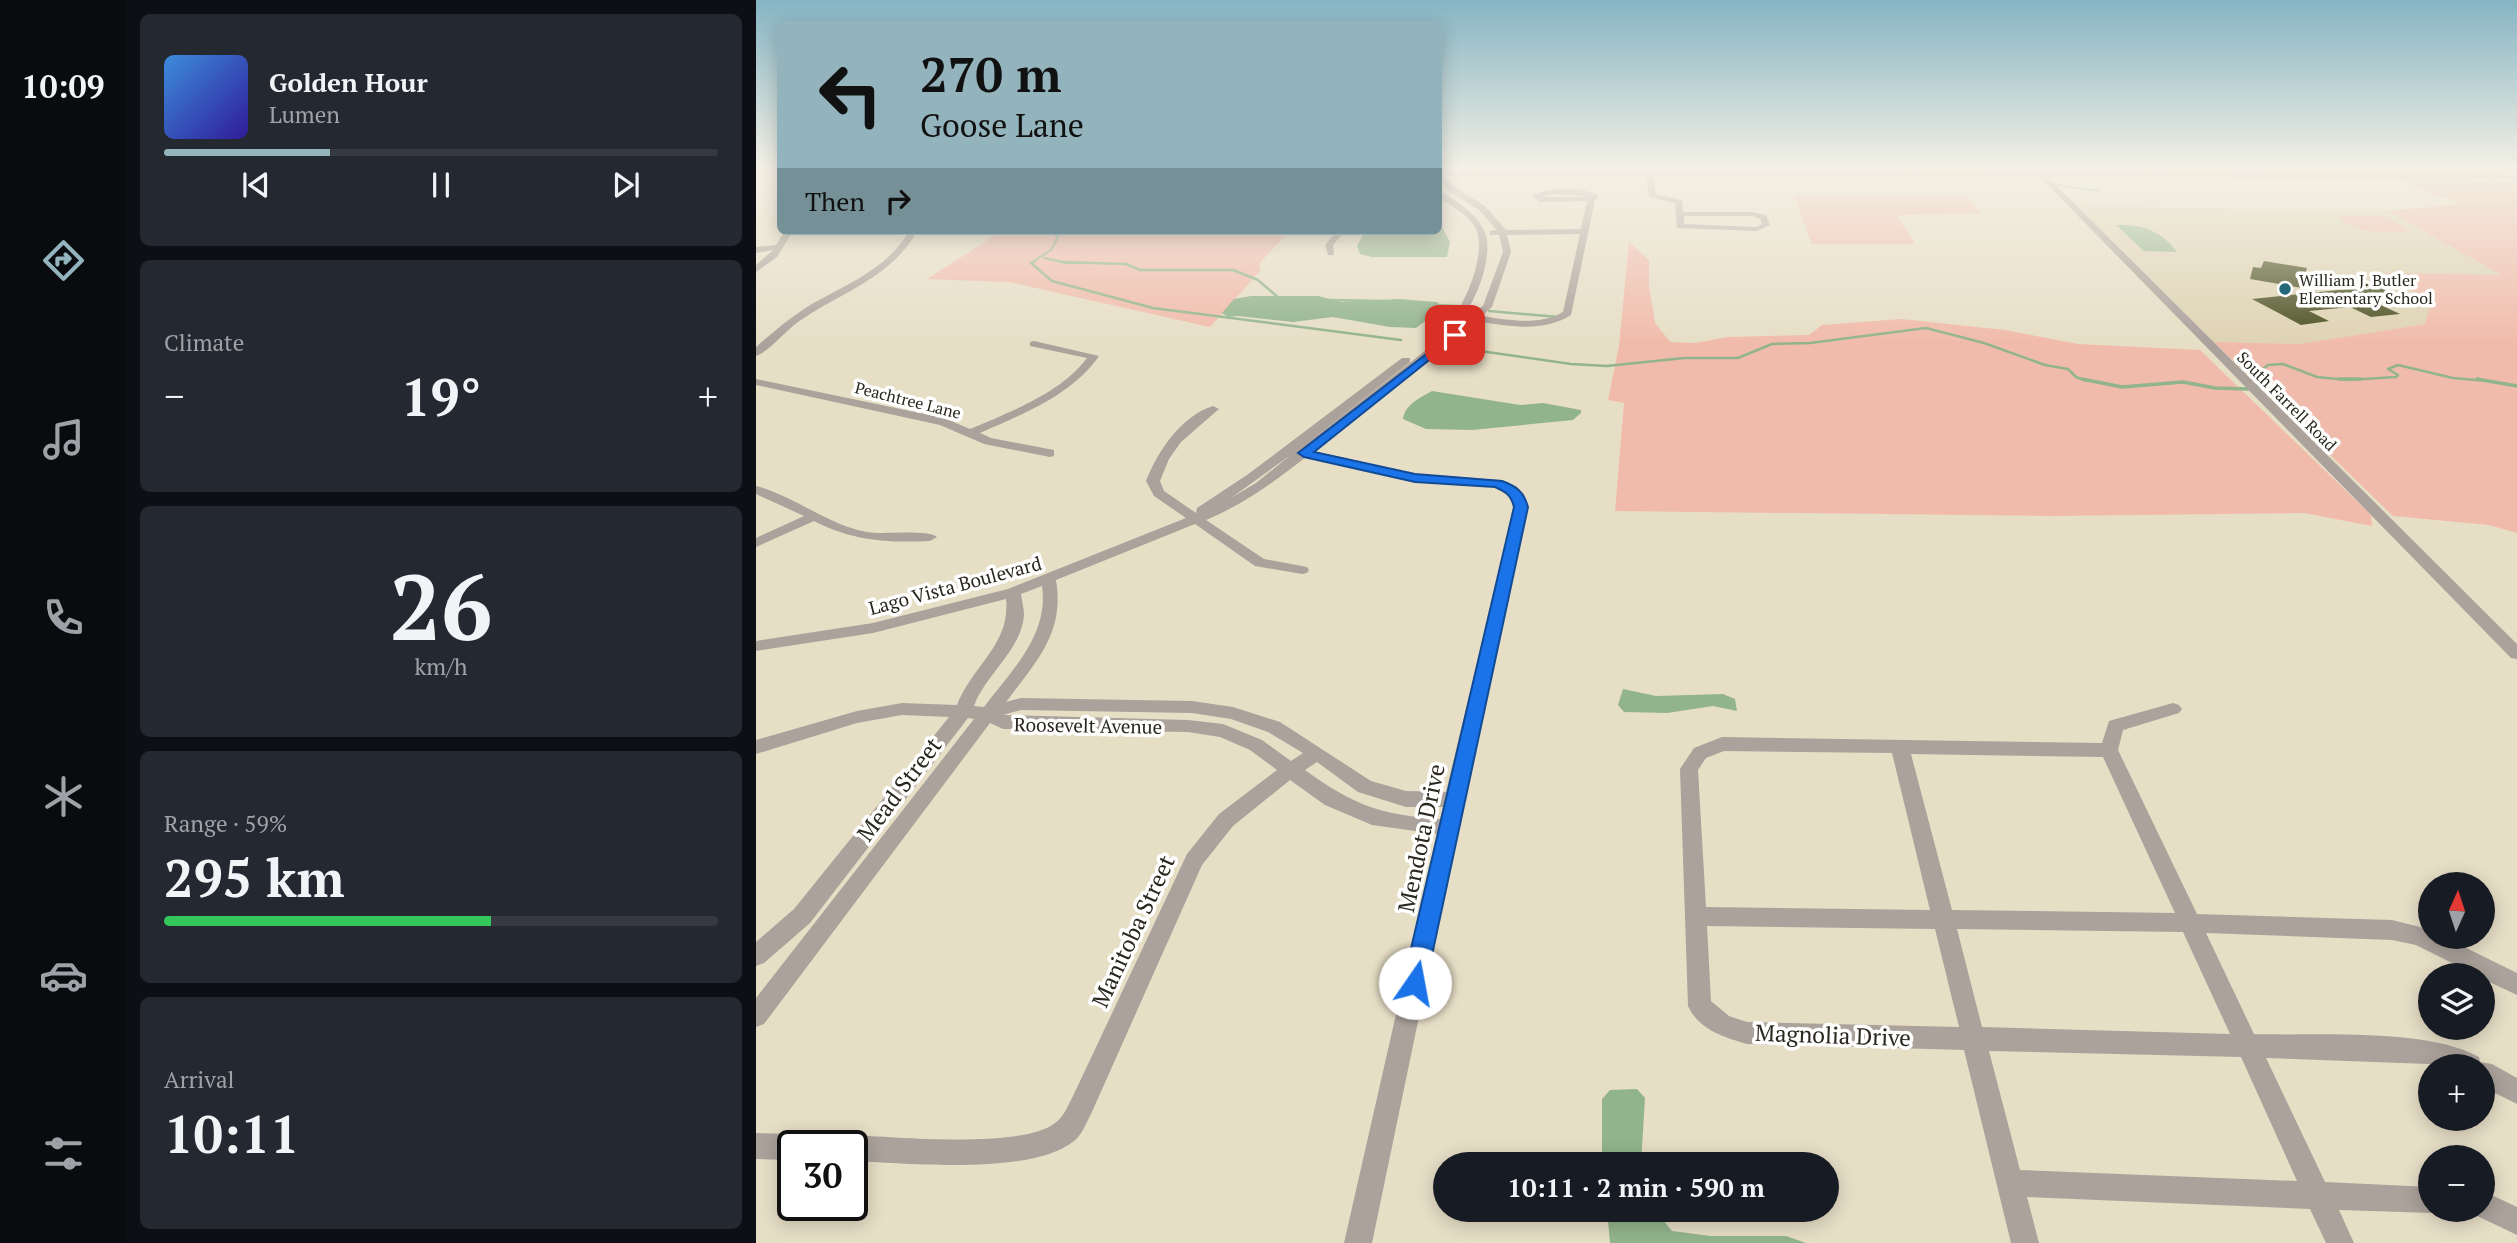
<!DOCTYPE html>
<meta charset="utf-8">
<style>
body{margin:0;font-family:"PT Serif",serif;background:#242831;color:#f1f3f6;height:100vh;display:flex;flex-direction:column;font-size:26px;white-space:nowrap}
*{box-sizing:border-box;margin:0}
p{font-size:23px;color:#9ea1a6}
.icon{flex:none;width:38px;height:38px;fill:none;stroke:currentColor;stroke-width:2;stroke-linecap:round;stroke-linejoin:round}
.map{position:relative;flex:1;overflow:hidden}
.panel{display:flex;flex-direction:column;gap:14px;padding:14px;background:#0d0f14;width:630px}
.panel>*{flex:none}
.guide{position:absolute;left:21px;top:21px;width:665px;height:214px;border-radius:10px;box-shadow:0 4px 18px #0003;background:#94b4bd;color:#111;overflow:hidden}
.needle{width:46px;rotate:3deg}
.fabs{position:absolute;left:1662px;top:872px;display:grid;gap:14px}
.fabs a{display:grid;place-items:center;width:77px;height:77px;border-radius:50%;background:#171b24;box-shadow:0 4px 18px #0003;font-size:35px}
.speed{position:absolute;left:21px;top:1130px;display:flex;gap:14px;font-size:35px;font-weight:700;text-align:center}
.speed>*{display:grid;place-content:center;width:91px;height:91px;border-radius:50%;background:#171b24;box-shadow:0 4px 18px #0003;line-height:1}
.speed .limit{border:4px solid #111;border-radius:10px;background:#fff;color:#111}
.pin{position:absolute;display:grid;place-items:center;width:60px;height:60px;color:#fff;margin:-30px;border-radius:14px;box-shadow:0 4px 10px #0006}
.me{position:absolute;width:77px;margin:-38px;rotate:12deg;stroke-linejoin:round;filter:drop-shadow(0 0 5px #0008)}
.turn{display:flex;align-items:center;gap:24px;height:147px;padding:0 28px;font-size:32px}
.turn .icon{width:91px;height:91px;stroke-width:2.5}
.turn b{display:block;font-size:49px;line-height:60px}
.then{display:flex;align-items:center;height:66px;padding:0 28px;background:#0003;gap:14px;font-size:26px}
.big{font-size:52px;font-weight:700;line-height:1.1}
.panel .card{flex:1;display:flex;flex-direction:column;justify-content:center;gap:10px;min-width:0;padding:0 24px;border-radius:10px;background:#242831}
.panel .dial{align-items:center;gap:0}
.dial b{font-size:91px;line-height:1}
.song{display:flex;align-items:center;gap:21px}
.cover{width:84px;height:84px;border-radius:10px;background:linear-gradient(135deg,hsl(210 70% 55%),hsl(250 70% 35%))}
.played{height:7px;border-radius:4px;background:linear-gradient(90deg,#94b4bd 30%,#363941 30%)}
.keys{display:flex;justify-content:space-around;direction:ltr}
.heat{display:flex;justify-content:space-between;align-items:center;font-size:38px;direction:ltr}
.charge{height:10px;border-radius:5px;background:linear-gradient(90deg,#34c759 59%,#363941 0)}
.trip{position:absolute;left:677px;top:1152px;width:406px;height:70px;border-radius:35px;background:#171b24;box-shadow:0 4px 18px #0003;font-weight:700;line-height:70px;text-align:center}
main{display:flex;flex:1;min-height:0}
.tab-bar{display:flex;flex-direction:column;width:126px;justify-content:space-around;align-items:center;background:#090b0e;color:#9ea1a6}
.tab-bar .icon{width:49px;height:49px}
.tab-bar .active{color:#94b4bd}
.tab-bar b{font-size:32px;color:#f1f3f6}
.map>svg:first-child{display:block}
</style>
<main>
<nav class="tab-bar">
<b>10:09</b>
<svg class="icon active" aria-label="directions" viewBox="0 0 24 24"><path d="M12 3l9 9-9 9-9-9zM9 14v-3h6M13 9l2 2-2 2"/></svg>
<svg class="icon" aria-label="music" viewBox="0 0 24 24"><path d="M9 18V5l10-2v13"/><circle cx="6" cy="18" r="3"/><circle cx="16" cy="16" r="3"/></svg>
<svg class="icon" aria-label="phone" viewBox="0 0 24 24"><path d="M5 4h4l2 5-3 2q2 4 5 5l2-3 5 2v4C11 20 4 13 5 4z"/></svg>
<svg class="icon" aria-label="climate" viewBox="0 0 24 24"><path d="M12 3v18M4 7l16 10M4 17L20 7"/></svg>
<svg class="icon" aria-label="car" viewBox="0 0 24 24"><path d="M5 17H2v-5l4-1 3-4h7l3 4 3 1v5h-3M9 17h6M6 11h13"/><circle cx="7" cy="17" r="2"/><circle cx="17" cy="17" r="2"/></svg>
<svg class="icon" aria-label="filters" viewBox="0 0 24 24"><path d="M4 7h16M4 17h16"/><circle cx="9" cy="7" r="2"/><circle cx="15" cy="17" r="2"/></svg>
</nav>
<section class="panel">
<div class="card">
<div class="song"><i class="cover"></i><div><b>Golden Hour</b><p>Lumen</p></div></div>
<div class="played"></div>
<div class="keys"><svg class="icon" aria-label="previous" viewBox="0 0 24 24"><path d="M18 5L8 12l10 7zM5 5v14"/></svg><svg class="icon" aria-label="pause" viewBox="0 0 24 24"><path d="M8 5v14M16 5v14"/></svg><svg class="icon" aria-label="next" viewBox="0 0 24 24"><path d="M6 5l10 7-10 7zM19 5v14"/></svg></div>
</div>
<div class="card"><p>Climate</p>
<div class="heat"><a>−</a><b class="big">19°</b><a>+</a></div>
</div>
<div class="card dial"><b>26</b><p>km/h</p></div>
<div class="card"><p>Range · 59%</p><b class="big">295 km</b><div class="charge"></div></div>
<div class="card"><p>Arrival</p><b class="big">10:11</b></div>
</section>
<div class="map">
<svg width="1761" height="1243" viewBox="0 0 1761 1243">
<rect width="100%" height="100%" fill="#e7dec6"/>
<!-- built -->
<polygon fill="#dfd3b4" points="1322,206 1632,211 1748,275 1630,273 1676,302 1669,324 1544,344 1458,342"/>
<!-- green -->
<g fill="#f1bbab">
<polygon points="1642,178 1761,181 1761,533 1733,525 1637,516 1458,342 1544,344 1669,324 1675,302 1629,273 1746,275 1632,211 1704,204 1695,199 1682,197"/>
<polygon points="1038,196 1211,197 1226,214 1141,215 1159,244 1056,244"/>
<path d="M1583,216h47l24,15c-19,4 -60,2 -71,-15z"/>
<polygon points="240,231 533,231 503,264 505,270 454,327 253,282 171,279 241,234"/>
<polygon points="873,242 893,260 893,286 899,323 914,342 939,343 972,337 1053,335 1066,325 1145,319 1249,330 1322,344 1444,350 1615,515 1616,526 1548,513 1295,516 859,511 868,403 852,400 863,346"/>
</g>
<!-- water -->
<g fill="#92b48c">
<polygon points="683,221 694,242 691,257 616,257 604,254 601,246 609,231 682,231"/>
<path d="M1360,225c27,-1 45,6 61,27l-33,-1z"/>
<polygon points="495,296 562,296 586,302 642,299 681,302 683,304 677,315 660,328 634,327 577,317 537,322 482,316 472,317 466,313 478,299"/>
<path d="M676,391l88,14 23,-2 38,7v3l-8,7 -101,10 -46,-1 -23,-10c2,-15 17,-21 29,-28z"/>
<polygon points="867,689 900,696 967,694 979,699 981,711 957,706 911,713 868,712 862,705"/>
<polygon points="881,1089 889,1098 885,1164 846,1164 846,1099 854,1090"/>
<polygon points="851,1209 898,1209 916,1231 955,1236 1030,1236 1050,1243 854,1243"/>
</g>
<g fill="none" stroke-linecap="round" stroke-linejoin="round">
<!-- stream-far2 -->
<g stroke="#92b48c" stroke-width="2">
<polyline points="1302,185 1342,191"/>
<polyline points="288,258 311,263 332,263"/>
<polyline points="275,263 295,250 302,237 294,231"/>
</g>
<!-- stream-far1 -->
<g stroke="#92b48c" stroke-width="2.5">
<polyline points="278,262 275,263 296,281 397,308 645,340"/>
<polyline points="305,262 370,264 384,270 477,270 502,280 524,299"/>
<polyline points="571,300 629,301"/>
<polyline points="679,305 702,306"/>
<polyline points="733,311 802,317"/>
<polyline points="703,348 815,364 851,366 928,358 982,358 1016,344 1054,343 1170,328 1228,343 1289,365 1312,369 1320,377 1331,381"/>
<polyline points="1502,381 1498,376 1512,365 1527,364 1561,377 1592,380 1640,377 1642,375 1632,369 1642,365 1697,378 1731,381"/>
</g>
<!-- stream -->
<g stroke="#92b48c" stroke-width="3.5">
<polyline points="1326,379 1366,387 1427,382 1459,388 1492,389"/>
<polyline points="1500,379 1504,384 1502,385"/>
<polyline points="1583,379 1605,379"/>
<polyline points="1721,379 1761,386"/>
</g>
</g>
<!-- building -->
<g fill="#4b5022">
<polygon points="1508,261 1551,268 1546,288 1494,279 1497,267 1505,268"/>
<polygon points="1620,286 1646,298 1616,301 1644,314 1615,317 1594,307 1553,311 1573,321 1545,325 1496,299"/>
</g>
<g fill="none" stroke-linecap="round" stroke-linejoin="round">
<!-- minor -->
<g fill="#aba29b" fill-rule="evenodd">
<rect x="0" y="169" width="24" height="3"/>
<path d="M1283,169l5,4 473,2v4l-469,-2 469,467v15l-6,-1 -471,-481 -387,-1 3,18 26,6 1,12h69l14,3 4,10 -13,6 -80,-3 -2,-25 -26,-6 -3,-21 -203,-1 13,13 29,18 21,24 75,-1 6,-28 -47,1 -8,-6c17,-10 50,-10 67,0l-4,4 -24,115c-28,18 -64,11 -95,6l-163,130 102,23 87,6 14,6 8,8 4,13 -64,293 -92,443h-28l93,-409 -65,-9 -47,-20 -35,-25 -57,46 -31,39 -111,249c-5,9 -9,21 -17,27 -43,35 -167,22 -222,20v-15h-12l3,-7 9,-4c43,2 171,14 203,-12 9,-6 13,-18 18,-27l114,-242 32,-40 58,-44 -27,-20 -30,-13 -32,-5 -185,-3 -13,-6 -226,301 -8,3v-29l218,-279 -6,-1 -158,205 -46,40 -8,3v-24l38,-33 155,-192 -47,-2 -45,8 -101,31v-14l101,-29 45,-8 55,2c15,-39 54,-61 49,-106l-133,34 -117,18v-10l117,-18 135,-34 178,-71 -32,-22 -8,-15c12,-30 35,-65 67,-75l6,3 -38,33 -12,17 -9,22 4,10 32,22 1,-5 50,-33 155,-117h8v4l-109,86 166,-130 1,-3 15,-9 20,-54 -4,-17h-9v-4l7,-1 -18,-20 -29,-18 -12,-13v-8l598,2 -2,-2zM801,194l32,3h-48zM928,216h68l8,3 2,5 -6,3 -72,-3zM824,234l-17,78c-23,14 -55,8 -81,4l10,-9 19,-55 -4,-17zM536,454l-36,29 -25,15zM550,457l109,25 80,5c11,5 17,7 19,20l-68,285 -40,-1 -35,-10 -91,-59 -47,-15 -41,-6 -171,-3 -15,4c30,-40 59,-69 50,-122l139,-56 60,42 47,8 5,-1 2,-3 -2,-3 -43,-8 -58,-39c38,-16 68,-38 100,-63zM286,586c7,49 -30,84 -58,121l-10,-1c11,-31 47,-56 50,-90 0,-7 -2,-15 -3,-22zM265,710l171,3 39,6 37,13 35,21 -12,8 -29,-21 -39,-16 -35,-4 -185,-5zM561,762l41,30 48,15h37l-3,12c-59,-4 -87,-14 -135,-49z"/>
<path d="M682,191c17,8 38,22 46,39 13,24 -13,91 -38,102l-5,-3c5,-5 11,-10 15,-16 13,-18 30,-63 20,-84 -7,-14 -25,-23 -38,-32z"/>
<polygon points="29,231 37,231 21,257 0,272 0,265 17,250 0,253 0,247 20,245"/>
<path d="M153,231h8c-25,47 -78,62 -119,91 -14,10 -27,28 -42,34v-9c16,-14 32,-28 51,-40 37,-22 80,-37 102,-76z"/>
<polygon points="581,231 589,231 577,245 578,255 572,255 569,245"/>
<path d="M278,341l65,15c-27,39 -76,58 -119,77l11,5 63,12v6l-4,1 -66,-13 -44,-19 -184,-40v-6l188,39 26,11c40,-17 91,-36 117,-71l-57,-12v-4z"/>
<path d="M0,486c39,10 74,40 111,46 16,3 61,-3 70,5l-7,4c-43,2 -77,0 -116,-20l-58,26v-9l48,-22 -48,-22z"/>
<path d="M1417,703l6,2 3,4 -3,4 -56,17 -5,20 79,164 195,6 36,9 3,2v5h11l75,37v22l-34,-16v-4h-7l-60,-30 -24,-5 -186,-7 48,101c62,2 173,-6 225,23l1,5 12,2 25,14v26l-34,-17v-21l-217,-8 59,124 106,5v22l10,1 -10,3 -92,-3 15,33h-28l-16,-34 -283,-12 12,46h-28l-47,-193 -217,-6c-23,-7 -48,-14 -59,-38l-8,-237 14,-21 28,-11 380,6 7,-22zM968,751l168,2 38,157 -224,-3 -8,-137 8,-12zM1155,754l192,3 72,156 -223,-3zM951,926l228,3 24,98 -212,-5 -18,-6 -18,-15zM1201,929l226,3 47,102 -248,-7zM1233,1051l252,6 56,124 -277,-11z"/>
<polygon points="0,1133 37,1134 46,1138 50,1146 37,1146 37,1160 0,1159"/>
<polygon points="1727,1191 1761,1207 1761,1235 1717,1214 1716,1209 1727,1209"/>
</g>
</g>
<!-- sky -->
<linearGradient id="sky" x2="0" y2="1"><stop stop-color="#85b4c3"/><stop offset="0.49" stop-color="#f4f0e5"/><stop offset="1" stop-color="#f4f0e5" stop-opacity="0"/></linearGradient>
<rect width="1761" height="343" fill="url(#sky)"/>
<!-- route -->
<path fill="#1a73e8" stroke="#114b97" stroke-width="2" d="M699,332l5,3 -2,2 -144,115 101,22 87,7c14,5 22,11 26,26l-102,476 -3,7 -8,3 -9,-3 -3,-7 111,-476c-3,-12 -8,-15 -19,-20l-80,-5 -111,-25 -6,-4z"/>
<!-- markers -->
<circle fill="#236778" stroke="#fff" stroke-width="2.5" cx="1529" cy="289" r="7"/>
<g text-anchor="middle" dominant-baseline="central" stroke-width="7" stroke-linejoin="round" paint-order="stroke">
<!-- far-poi labels -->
<g font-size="16" fill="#2a271e" stroke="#fff" text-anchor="start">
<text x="1543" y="280">William J. Butler<tspan x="1543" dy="18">Elementary School</tspan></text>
</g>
<!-- far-street labels -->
<g font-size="16" fill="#2a271e" stroke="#fff">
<text transform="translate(152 400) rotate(14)">Peachtree Lane</text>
<text transform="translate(1531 401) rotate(45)">South Farrell Road</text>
</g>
<!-- street labels -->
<g font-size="19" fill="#2a271e" stroke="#fff">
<text transform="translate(199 585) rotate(-15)">Lago Vista Boulevard</text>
<text transform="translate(332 725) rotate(1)">Roosevelt Avenue</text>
</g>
<!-- near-street labels -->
<g font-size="23" fill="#2a271e" stroke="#fff">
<text transform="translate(143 789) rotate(-53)">Mead Street</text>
<text transform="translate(665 838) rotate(-78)">Mendota Drive</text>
<text transform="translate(377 931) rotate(-65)">Manitoba Street</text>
<text transform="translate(1077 1035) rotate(2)">Magnolia Drive</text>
</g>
</g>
</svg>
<div class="fabs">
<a><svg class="needle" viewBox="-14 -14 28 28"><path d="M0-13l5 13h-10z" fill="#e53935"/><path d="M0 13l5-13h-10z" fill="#9ea1a6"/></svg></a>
<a><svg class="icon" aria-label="layers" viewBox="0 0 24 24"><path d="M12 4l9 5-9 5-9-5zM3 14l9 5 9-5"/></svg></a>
<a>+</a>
<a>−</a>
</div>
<div class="speed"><div class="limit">30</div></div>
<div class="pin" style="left:699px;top:335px;background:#d93025"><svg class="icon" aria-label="arrive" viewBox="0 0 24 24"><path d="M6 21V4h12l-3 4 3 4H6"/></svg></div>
<svg class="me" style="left:659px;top:983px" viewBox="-20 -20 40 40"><circle r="19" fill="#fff"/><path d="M0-13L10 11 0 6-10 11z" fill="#1a73e8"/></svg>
<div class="trip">10:11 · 2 min · 590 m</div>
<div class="guide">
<div class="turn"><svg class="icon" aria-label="left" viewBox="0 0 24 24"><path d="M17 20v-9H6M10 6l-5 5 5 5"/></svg><div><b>270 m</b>Goose Lane</div></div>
<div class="then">Then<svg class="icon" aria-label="right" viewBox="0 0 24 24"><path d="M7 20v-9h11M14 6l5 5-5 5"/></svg></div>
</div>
</div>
</main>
